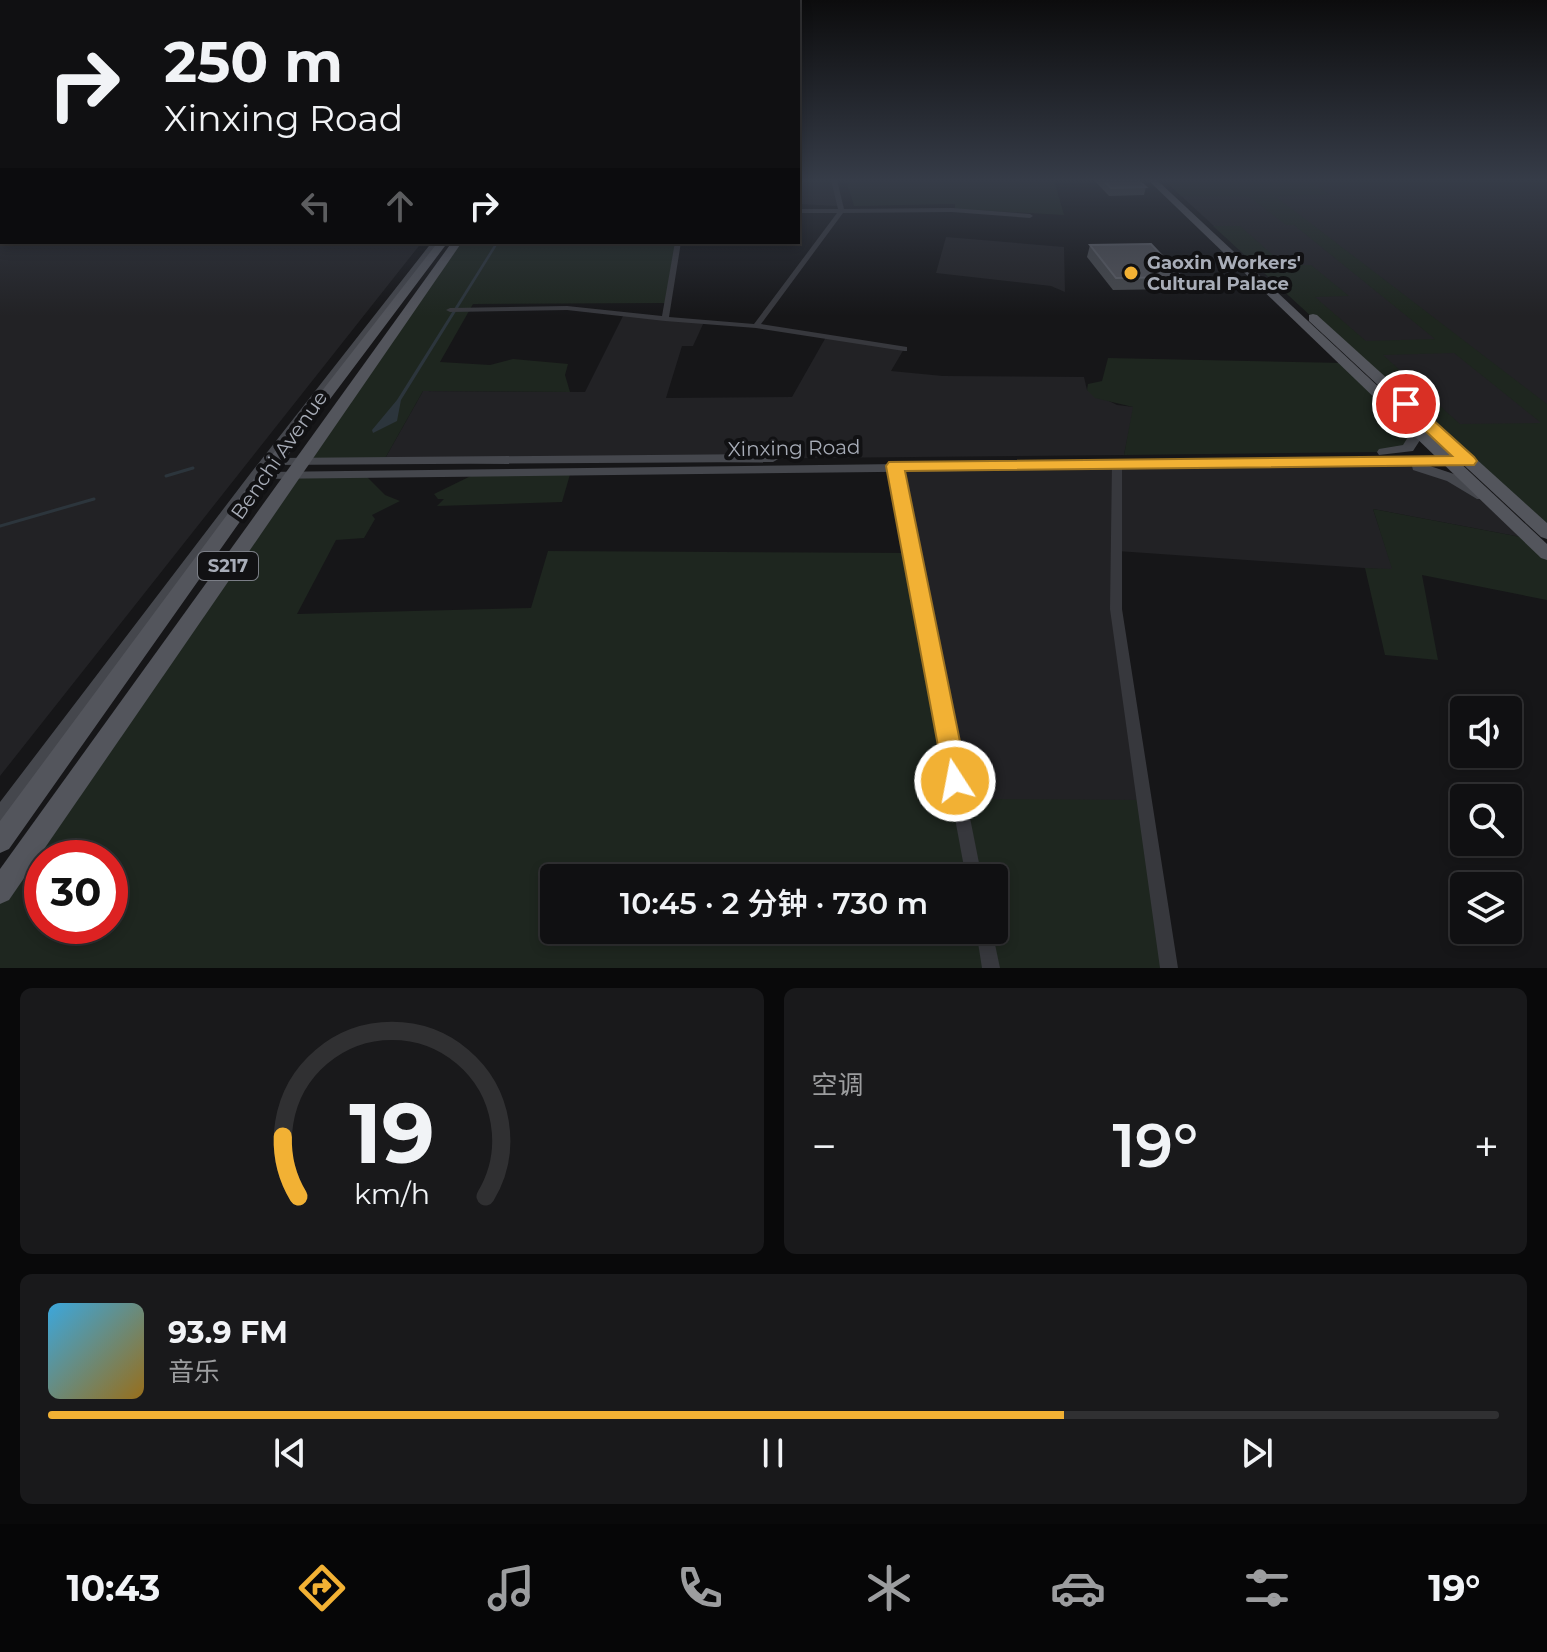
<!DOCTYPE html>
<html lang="zh">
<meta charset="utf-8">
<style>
body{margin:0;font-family:Montserrat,"Noto Sans SC",sans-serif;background:#19191b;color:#f1f3f6;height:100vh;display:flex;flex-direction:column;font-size:30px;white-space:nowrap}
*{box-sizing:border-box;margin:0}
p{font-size:26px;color:#9c9d9f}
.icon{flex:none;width:44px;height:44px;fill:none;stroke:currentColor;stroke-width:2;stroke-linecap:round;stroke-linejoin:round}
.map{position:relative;height:968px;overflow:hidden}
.details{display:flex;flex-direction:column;gap:20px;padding:20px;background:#09090a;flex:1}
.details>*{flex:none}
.banner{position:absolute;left:0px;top:0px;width:800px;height:244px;box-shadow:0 4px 12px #0003,0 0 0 2px #303032;background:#101012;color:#f1f3f6;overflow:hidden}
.controls{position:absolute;left:1450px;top:696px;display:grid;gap:16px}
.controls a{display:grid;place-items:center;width:72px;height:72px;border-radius:8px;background:#101012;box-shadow:0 4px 12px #0003,0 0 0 2px #303032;font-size:40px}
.speed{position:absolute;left:24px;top:840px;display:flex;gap:16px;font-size:40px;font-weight:700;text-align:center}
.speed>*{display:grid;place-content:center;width:104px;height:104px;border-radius:50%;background:#101012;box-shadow:0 4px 12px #0003,0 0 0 2px #303032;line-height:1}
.speed .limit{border:12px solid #d22;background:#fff;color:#111}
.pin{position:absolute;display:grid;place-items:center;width:68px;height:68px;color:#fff;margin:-34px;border:4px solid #fff;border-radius:50%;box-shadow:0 2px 8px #0007}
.me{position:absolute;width:88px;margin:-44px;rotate:349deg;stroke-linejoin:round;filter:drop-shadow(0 0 6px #0008)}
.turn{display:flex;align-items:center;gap:28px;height:168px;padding:0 32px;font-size:36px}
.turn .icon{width:104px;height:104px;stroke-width:2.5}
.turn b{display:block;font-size:56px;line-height:68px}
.lanes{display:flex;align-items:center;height:76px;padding:0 32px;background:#0003;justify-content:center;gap:40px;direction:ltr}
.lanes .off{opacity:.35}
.big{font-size:60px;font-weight:600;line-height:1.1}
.details .card{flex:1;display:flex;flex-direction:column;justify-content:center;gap:12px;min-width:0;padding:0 28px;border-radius:12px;background:#19191b}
.details .dial{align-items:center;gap:0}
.dial svg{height:208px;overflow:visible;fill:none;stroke:#303032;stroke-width:7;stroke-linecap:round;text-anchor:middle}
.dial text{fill:#f1f3f6;stroke:none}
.song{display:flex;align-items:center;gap:24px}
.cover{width:96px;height:96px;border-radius:12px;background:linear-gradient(135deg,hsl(200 70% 55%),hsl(40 70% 35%))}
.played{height:8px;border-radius:4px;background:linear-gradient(90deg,#f2b134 70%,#303032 70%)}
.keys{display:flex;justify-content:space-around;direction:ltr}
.heat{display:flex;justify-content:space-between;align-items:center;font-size:44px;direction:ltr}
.details .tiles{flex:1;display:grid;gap:20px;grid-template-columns:1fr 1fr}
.card:last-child{grid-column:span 2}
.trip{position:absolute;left:540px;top:864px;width:468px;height:80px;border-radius:8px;background:#101012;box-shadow:0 4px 12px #0003,0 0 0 2px #303032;font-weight:600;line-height:80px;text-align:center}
.tabs{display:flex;height:128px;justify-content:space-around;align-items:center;background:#060607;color:#9c9d9f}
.tabs .icon{width:56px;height:56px}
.tabs .on{color:#f2b134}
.tabs b{font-size:36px;color:#f1f3f6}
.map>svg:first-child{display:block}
</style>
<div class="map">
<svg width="1547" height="968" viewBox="0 0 1547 968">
<rect width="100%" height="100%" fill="#161618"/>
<!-- built -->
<g fill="#222225">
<polygon points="0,180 2,242 422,242 0,776"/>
<polygon points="798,180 832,180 838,206 798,204"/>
<polygon points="1164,180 1547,180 1547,534 1527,515"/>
<polygon points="946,237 1064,247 1065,292 1051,286 936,273"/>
<polygon points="624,314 704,322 693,346 682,346 666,398 792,397 826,337 904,349 891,371 943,376 1084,377 1087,390 1117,405 1134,407 1124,455 383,462 423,391 585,392"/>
<polygon points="1394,462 1423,468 1491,502 1531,539 1373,509 1393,570 1117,551 1116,609 1145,800 959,800 895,466"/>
</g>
<!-- green -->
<g fill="#1e261f" fill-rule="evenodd">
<polygon points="846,180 1054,180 1064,215 955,209 955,204 854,206"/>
<path d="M1164,180h144l22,15 -55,1 272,208v129l-334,-307h27l44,39h27l38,31 -34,1 51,44 69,-2 -141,-114h-8l-38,-29h-67zM1454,353l86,69v1l-80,1 -77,-69z"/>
<polygon points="457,242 678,242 668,303 473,304 440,362 490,365 513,359 568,364 565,375 570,392 423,391 383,462 300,463"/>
<polygon points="1108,358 1344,363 1415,437 1408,448 1384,452 1124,455 1133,407 1095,398 1087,390 1088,384 1102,381"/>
<polygon points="571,471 562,502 437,506 444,499 438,499 434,494 477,473"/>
<path d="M365,475l20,20 15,6 -28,14 3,4 -11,19 -28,2 -39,74 234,-6 17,-57 363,2 48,246 186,1 24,168h-1169v-77l291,-415zM42,858h68v68h-68zM554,878h440v52h-440z"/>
<polygon points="1373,509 1531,539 1547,554 1547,600 1422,575 1438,660 1385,655 1365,568 1392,569"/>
</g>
<!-- water -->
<polygon fill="#2c353c" points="496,242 499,242 401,400 397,421 373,433 372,430 397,400"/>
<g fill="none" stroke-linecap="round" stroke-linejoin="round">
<!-- stream -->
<g stroke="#2c353c" stroke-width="3">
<polyline points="166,476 193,468"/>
<polyline points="0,526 94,499"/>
</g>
<!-- street -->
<g fill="#37383d" fill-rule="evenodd">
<polygon points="831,180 837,180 844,209 952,208 1030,214 1033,216 1030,218 952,212 843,213 761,324 907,347 907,351 904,351 756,328 665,321 567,310 450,312 446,310 450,308 567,306 662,316 675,242 681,242 669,317 754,324 837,213 798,213 798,209 838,209"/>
<polygon points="1117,461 1122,464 1122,609 1178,968 1160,968 1110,609 1112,464"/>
<polygon points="895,463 900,466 982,878 966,878 890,466"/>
<polygon points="976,930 992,930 1000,968 982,968"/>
</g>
<!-- secondary -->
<g fill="#45474d" fill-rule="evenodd">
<polygon points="432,242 441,242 277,458 773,454 780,458 773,462 271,465 266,472 1460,457 1465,458 1467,461 1465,464 1427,465 1457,475 1489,496 1487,499 1477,499 1447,481 1413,470 1412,466 260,479 7,826 0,829 0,802 250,474"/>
<polygon points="1406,417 1410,418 1422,437 1413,451 1379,455 1377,452 1379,449 1403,445 1408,437 1400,421"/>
</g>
<!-- primary -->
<g fill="#53555c" fill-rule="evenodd">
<polygon points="1148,180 1157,180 1547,544 1547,560 1541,558"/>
<polygon points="438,242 448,242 270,479 9,849 0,853 0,821 258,473"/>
<polygon points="452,242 462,242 9,900 0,904 0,869"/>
<polygon points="1313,314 1317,315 1547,523 1547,539 1541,537 1309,321 1309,315"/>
</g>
</g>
<!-- wall -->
<g fill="#47494d">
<polygon points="1094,180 1138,180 1146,187 1144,195 1109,196"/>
<polygon points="1090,245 1182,277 1178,289 1113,290 1087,257"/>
</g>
<!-- building -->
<g fill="#525359" stroke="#5f6168" stroke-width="2">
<polygon points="1103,180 1138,180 1146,187 1111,188"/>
<polygon points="1151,244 1182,277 1116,278 1090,245"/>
</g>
<!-- sky -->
<linearGradient id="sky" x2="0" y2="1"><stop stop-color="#0c0c0d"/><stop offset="0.57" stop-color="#363c48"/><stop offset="1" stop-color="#363c48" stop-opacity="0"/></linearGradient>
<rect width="1547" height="316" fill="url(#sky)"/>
<!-- route -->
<polygon fill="#f2b134" stroke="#9d7322" stroke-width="2" points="1406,400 1412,401 1474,457 1477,461 1474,465 905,471 968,781 964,789 955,792 946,789 886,466 889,462 1452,456 1401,408 1401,401"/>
<!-- markers -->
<circle fill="#f2b134" stroke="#111113" stroke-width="3" cx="1131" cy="273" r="8"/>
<g text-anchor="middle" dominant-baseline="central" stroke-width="8" stroke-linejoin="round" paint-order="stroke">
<!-- far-poi labels -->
<g font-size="18" font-weight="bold" fill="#a8adb8" stroke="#111113" text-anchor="start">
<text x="1147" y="263">Gaoxin Workers'<tspan x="1147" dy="21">Cultural Palace</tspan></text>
</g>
<!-- shield labels -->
<rect fill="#111113" stroke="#7b7e86" stroke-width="2" x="198" y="552" width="60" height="28" rx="6"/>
<g font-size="18" font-weight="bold" fill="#a8adb8">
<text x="228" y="566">S217</text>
</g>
<!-- street labels -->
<g font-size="20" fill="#a8adb8" stroke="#111113">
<text transform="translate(794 448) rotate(-1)">Xinxing Road</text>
<text transform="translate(279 455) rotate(-55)">Benchi Avenue</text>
</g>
</g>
</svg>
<div class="controls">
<a><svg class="icon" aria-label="sound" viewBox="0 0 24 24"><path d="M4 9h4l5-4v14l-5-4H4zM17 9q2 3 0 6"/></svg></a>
<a><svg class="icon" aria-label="search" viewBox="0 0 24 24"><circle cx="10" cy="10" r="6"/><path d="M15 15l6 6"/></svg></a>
<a><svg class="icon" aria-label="layers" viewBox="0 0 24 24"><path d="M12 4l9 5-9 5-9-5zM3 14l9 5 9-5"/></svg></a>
</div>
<div class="speed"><div class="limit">30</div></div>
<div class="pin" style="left:1406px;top:404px;background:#d93025"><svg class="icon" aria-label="arrive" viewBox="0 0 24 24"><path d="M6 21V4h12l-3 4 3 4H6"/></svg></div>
<svg class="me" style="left:955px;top:781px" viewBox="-20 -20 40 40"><circle r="17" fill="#f2b134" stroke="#fff" stroke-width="3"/><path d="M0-11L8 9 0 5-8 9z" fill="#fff"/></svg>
<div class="trip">10:45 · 2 分钟 · 730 m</div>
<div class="banner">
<div class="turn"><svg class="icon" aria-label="right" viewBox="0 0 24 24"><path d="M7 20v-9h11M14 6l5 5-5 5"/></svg><div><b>250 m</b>Xinxing Road</div></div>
<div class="lanes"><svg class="icon off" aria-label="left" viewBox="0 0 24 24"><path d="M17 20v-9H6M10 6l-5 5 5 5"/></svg><svg class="icon off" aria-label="ahead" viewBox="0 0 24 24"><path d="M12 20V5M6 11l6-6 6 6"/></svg><svg class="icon" aria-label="right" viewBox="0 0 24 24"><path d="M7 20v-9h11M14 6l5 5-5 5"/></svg></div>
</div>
</div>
<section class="details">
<div class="tiles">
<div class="card dial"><svg viewBox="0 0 100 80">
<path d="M14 69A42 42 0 1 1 86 69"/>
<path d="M14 69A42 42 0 0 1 8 46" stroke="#f2b134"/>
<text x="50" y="56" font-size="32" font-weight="700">19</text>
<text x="50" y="72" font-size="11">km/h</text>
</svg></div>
<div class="card"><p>空调</p>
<div class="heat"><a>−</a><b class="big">19°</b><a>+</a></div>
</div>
<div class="card">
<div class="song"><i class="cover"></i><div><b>93.9 FM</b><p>音乐</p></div></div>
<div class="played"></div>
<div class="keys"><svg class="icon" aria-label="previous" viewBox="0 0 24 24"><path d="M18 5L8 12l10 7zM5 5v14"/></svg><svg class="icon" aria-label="pause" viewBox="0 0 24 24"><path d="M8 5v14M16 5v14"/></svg><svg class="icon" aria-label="next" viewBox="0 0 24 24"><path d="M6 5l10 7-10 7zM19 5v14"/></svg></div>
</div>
</div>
</section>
<nav class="tabs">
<b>10:43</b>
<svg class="icon on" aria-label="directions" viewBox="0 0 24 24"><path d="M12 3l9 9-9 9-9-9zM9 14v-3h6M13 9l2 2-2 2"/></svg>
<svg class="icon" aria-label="music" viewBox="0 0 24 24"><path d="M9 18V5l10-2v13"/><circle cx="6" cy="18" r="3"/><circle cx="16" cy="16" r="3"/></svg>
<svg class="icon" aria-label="phone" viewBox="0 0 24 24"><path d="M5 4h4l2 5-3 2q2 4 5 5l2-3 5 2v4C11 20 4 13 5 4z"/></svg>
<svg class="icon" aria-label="climate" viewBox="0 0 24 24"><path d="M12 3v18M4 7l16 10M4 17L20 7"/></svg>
<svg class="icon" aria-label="car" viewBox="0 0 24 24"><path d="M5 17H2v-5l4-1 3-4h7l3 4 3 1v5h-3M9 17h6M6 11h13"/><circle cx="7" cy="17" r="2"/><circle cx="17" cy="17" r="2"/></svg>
<svg class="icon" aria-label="filters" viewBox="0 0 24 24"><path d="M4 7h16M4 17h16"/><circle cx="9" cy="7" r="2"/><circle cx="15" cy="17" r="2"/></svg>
<b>19°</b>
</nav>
